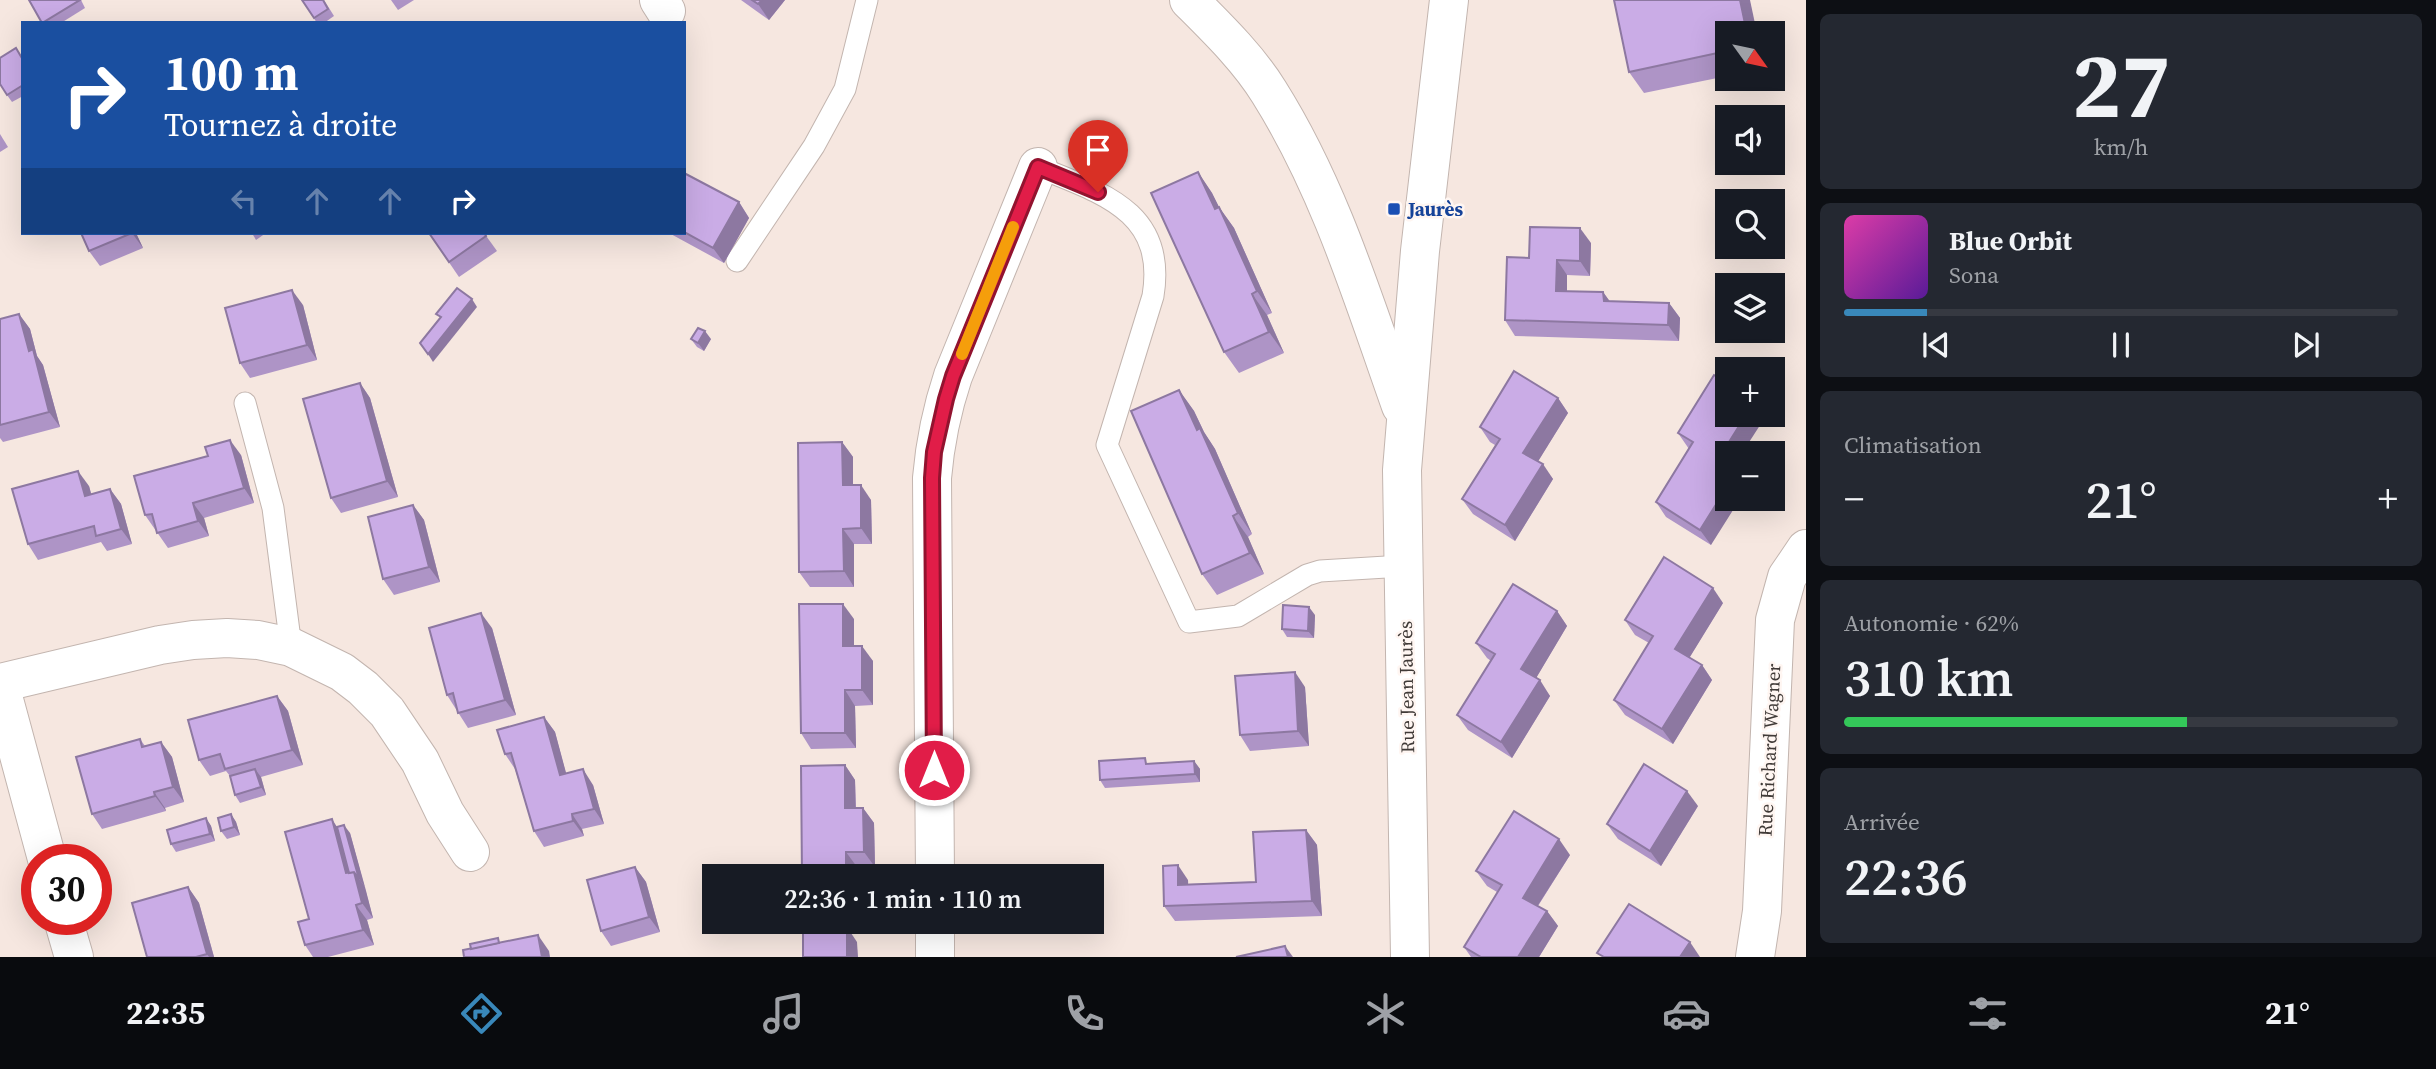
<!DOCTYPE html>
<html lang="fr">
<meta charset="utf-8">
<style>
body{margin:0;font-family:"Source Serif 4",serif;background:#242831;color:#f1f3f6;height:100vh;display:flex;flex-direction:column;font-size:26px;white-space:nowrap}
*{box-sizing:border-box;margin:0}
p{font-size:23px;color:#9ea1a6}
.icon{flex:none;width:38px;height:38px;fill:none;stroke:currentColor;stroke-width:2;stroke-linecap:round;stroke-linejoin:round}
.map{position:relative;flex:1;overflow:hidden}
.panel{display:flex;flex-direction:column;gap:14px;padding:14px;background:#0d0f14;width:630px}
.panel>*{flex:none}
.top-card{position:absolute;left:21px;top:21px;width:665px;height:214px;border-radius:0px;box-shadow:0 7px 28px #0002;background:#1a4fa0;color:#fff;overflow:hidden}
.needle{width:46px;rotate:123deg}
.controls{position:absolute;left:1715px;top:21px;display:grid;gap:14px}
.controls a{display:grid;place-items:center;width:70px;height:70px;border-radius:0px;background:#171b24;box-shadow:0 7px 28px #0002;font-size:35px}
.speed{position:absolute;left:21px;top:844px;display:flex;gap:14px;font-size:35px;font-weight:700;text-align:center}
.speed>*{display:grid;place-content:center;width:91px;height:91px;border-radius:50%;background:#171b24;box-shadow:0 7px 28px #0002;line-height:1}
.speed .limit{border:10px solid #d22;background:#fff;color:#111}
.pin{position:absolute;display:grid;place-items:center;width:60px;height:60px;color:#fff;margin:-72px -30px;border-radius:50% 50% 50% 0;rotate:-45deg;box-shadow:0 0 7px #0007}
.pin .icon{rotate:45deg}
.me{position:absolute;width:77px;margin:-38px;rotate:0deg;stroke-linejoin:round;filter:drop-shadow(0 0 5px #0008)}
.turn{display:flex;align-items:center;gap:24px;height:147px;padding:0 28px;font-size:32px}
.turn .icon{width:91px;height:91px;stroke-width:2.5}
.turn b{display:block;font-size:49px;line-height:60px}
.lanes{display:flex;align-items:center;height:66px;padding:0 28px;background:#0003;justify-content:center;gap:35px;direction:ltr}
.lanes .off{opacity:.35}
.big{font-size:52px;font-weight:600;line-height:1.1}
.panel .widget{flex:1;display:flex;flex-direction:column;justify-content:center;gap:10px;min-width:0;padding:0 24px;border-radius:10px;background:#242831}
.panel .dial{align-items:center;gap:0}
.dial b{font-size:91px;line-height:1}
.song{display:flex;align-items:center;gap:21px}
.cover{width:84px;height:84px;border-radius:10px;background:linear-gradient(135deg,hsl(320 70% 55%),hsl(270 70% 35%))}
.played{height:7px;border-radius:4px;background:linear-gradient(90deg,#3988ba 15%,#363941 15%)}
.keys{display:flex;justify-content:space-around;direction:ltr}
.heat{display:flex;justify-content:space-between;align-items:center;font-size:38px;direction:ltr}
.charge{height:10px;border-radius:5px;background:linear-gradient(90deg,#34c759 62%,#363941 0)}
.trip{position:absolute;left:702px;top:864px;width:402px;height:70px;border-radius:0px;background:#171b24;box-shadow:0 7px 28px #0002;font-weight:600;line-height:70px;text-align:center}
.tabs{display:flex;height:112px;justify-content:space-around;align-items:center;background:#090b0e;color:#9ea1a6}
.tabs .icon{width:49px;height:49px}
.tabs .active{color:#3988ba}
.tabs b{font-size:32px;color:#f1f3f6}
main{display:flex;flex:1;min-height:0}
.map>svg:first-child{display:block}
</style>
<main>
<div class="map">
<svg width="1806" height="957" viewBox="0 0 1806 957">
<rect width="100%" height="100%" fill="#f6e7e0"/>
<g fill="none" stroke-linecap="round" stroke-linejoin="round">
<!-- lane casing -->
<g stroke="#c3b5af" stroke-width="23">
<g id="lane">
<path d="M1038,167c63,26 129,44 115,129l-46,149 82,177 49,-6 69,-41 13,-4 83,-5"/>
<polyline points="737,261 814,146 845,89 867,0"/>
<polyline points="245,403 273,508 291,647"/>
</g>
</g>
<!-- street casing -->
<g stroke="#c3b5af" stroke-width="40">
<g id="street">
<polyline points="659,0 666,11"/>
<path d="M1189,0c28,28 59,58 80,92 61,97 94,207 132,314"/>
<polyline points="0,683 160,645 193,640 227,638 258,640 291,647 342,672 363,688 387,712 420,761 445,813 470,852"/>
<polyline points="0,685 47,859"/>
<path d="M935,877l-3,-399c3,-35 10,-69 21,-102l85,-209"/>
<polyline points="63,919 74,957"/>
<polyline points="935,922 935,957"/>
<polyline points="1410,957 1402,470 1420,251 1449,0"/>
<polyline points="1755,957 1762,911 1775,620 1787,577 1806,549"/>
</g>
</g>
<!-- lane -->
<use href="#lane" stroke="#fff" stroke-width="21"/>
<!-- street -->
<use href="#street" stroke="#fff" stroke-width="38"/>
</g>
<!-- wall -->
<g fill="#ae94c6">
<polygon points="29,0 81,0 85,8 61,23 42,23"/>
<polygon points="302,0 324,0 334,16 324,23 317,23"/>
<polygon points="391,0 414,0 398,10"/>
<polygon points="741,0 785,0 769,20"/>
<polygon points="1727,33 1727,76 1644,93 1629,72"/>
<polygon points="16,48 23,59 23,96 12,102 7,95"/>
<polygon points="0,134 8,147 0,152"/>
<polygon points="1198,172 1212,193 1219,207 1234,228 1272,313 1267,315 1284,353 1239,373 1224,352"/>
<polygon points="684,173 739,202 749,218 724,263 669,233 684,233"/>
<polygon points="81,233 136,233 143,248 100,266 89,251"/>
<polygon points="252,233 266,233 256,240"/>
<polygon points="429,233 484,233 497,251 459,277"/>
<polygon points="1591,243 1590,276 1567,275 1567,291 1603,292 1610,302 1669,303 1680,318 1679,341 1515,336 1505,320 1529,258"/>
<polygon points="303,305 317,360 250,378 240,363"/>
<polygon points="19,314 30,329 37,356 43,365 60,427 3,442 0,438 0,319"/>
<polygon points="691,339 711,339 704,351 697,347"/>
<polygon points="360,383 370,398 398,497 341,513 331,498"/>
<polygon points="1179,390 1194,411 1204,432 1215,449 1252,534 1248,537 1264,574 1217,595 1202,574"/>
<polygon points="1558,398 1568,413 1538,461 1553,479 1515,541 1473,514 1462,499 1495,445 1490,442 1480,427"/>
<polygon points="1727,415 1766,416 1727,453 1711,545 1666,517 1656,502 1689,449 1678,433"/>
<polygon points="842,442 853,457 853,485 871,500 872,544 854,544 854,587 810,587 799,572"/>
<polygon points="241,455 254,503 204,518 209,536 168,548 145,515"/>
<polygon points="89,486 91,494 110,489 121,504 132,544 107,551 101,542 38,560 28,544"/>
<polygon points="413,505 424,520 440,582 394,595 383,579"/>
<polygon points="1723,603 1689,658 1702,665 1712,680 1673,744 1625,715 1614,700 1649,643 1635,635 1625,620"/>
<polygon points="1557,611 1567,626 1536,678 1550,696 1512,758 1468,730 1457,715 1491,661 1487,658 1476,643"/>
<polygon points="1315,615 1314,638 1287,637 1282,629"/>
<polygon points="854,619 854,646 873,661 873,705 855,706 856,748 811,749 801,733"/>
<polygon points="492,628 516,715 468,728 447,695"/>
<polygon points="1305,687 1309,746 1250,751 1240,735"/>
<polygon points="277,696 288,711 303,765 261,777 266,795 240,803 235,795 230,776 226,771 210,776 199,760"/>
<polygon points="544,717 555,732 566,774 593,785 604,824 582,829 584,836 544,847 534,831 515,769 505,754"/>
<polygon points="140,739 145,746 161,742 172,757 184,802 165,808 166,811 102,829 92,814"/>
<polygon points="1194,761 1200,769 1200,782 1105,788 1100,780 1149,763"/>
<polygon points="845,765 855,780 856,808 863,808 874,823 875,867 857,867 857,877 802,877"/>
<polygon points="1698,806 1661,866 1618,839 1607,824"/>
<polygon points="231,814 236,822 240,835 227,839 221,831"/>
<polygon points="206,818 211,826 215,841 176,852 171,844"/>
<polygon points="337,827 350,833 373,918 367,920 374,945 328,957 313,957 305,945 309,919"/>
<polygon points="1306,830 1317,845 1322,916 1175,921 1164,906 1188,880 1188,884 1256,882"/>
<polygon points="1570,855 1538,906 1547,911 1558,926 1539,957 1471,957 1464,947 1497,892 1487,886 1476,871"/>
<polygon points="635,867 646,882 660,932 611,946 601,931"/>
<polygon points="188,887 199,903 214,957 147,957"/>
</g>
<!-- shaded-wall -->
<g fill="#8d78a1">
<polygon points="762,0 785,0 769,20 758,4"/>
<polygon points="1740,0 1750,0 1757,33 1747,33"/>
<polygon points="1198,172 1212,193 1219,207 1234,228 1272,313 1257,291 1215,209"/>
<polygon points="739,202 749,218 724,263 713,248"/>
<polygon points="1580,228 1591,243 1590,276 1580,261"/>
<polygon points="132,233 136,233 143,248"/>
<polygon points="1557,260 1567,275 1567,306 1556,291"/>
<polygon points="292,290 303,305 317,360 307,345"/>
<polygon points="1603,292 1614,307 1604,301"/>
<polygon points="1252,294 1267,315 1284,353 1269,332"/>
<polygon points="472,299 477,307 433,362 428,354"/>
<polygon points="1669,303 1680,318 1679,341 1668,325"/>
<polygon points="19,314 30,329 37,356 43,365 60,427 49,412 29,351"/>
<polygon points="705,331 711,339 704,351 698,343"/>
<polygon points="360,383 370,398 398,497 387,481"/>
<polygon points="1179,390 1194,411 1204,432 1215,449 1252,534 1238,513 1197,430"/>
<polygon points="1558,398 1568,413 1534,468 1523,453"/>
<polygon points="1746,415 1766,416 1742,453 1727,453 1727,469 1719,458"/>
<polygon points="230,440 241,455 254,503 244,488"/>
<polygon points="842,442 853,457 853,500 843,485"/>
<polygon points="1543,464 1553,479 1515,541 1505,525"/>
<polygon points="78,471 89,486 96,511 85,496"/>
<polygon points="861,485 871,500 872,544 861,528"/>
<polygon points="1727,487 1727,499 1740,499 1711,545 1700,530"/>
<polygon points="110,489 121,504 132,544 121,529"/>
<polygon points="193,503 204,518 209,536 198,521"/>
<polygon points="413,505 424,520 440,582 429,567"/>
<polygon points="1233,516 1248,537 1264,574 1250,553"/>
<polygon points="843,529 854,544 854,587 844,571"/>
<polygon points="1713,588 1723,603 1685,665 1675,649"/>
<polygon points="843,604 854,619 854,662 843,646"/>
<polygon points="1309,607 1315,615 1314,638 1308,631"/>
<polygon points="1557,611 1567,626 1532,685 1521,669"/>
<polygon points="481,613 492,628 516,715 505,700"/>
<polygon points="862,646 873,661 873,705 862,690"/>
<polygon points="1702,665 1712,680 1673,744 1662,729"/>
<polygon points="1295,672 1305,687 1309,746 1298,731"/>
<polygon points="1540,680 1550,696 1512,758 1501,742"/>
<polygon points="845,690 855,706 856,748 845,733"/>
<polygon points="277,696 288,711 303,765 292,750"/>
<polygon points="544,717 555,732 571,791 560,775"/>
<polygon points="161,742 172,757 184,802 173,787"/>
<polygon points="1194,761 1200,769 1200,782 1195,774"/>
<polygon points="845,765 855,780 856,823 845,808"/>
<polygon points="255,769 261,777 266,795 261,787"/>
<polygon points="583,769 593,785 604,824 594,809"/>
<polygon points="1687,791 1698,806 1661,866 1650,851"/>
<polygon points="154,792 165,808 166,811 155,796"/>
<polygon points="863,808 874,823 875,867 864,852"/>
<polygon points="231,814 236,822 240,835 234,827"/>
<polygon points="572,814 582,829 584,836 573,821"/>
<polygon points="206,818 211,826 215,841 210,834"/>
<polygon points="332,819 342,835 354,880 346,873"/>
<polygon points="344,825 350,833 365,887 359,879"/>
<polygon points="1306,830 1317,845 1322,916 1312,901"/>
<polygon points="1559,839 1570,855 1533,913 1523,898"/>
<polygon points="846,852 857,867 857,877 846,877"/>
<polygon points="1178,865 1188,880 1189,900 1178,885"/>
<polygon points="635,867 646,882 660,932 649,917"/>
<polygon points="354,872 365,887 373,918 362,903"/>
<polygon points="188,887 199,903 214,957 209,957 207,954"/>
<polygon points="356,905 367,920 374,945 363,930"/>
<polygon points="1547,911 1558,926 1539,957 1518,957"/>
<polygon points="847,927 857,942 858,957 847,957"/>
<polygon points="538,935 549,951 550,957 542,957"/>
<polygon points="1690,942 1700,957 1680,957"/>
<polygon points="1285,946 1293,957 1288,957"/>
</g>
<!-- building -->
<g fill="#caace6" stroke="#8d78a1" stroke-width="2">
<polygon points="29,0 80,0 42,23"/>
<polygon points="302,0 323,0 328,9 314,18"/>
<polygon points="752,0 762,0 758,4"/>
<polygon points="1614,0 1740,0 1747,33 1727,33 1727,51 1629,72"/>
<polygon points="16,48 23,60 23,85 7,95 0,84 0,58"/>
<polygon points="1198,172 1215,209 1219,207 1257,291 1252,294 1269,332 1224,352 1151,193"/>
<polygon points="684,173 739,202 713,248 684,232"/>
<polygon points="1530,227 1580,228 1580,261 1557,260 1556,291 1603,292 1604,301 1669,303 1668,325 1505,320 1507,257 1529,258"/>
<polygon points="81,233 132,233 89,251"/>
<polygon points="429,233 484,233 486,236 449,262"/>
<polygon points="457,288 472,299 428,354 420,343 441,317 436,314"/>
<polygon points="292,290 307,345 240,363 225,308"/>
<polygon points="19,314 29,351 33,349 49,412 0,425 0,319"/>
<polygon points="698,328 705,331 698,343 691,339"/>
<polygon points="1514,371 1558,398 1523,453 1543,464 1505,525 1462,499 1500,439 1480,427"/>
<polygon points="1714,375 1727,383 1727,415 1746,415 1719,458 1727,463 1727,487 1700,530 1656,502 1693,442 1678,433"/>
<polygon points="360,383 387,481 331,498 303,399"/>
<polygon points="1179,390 1197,430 1200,428 1238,513 1233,516 1250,553 1202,574 1131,411"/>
<polygon points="230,440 244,488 193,503 198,521 157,533 152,514 145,515 134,476 208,456 205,447"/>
<polygon points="842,442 843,485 861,485 861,528 843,529 844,571 799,572 798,443"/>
<polygon points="78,471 85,496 110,489 121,529 96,536 94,526 28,544 12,489"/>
<polygon points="413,505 429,567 383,579 368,517"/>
<polygon points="1664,557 1713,588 1675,649 1702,665 1662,729 1614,700 1653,636 1625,620"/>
<polygon points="1513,584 1557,611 1521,669 1540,680 1501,742 1457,715 1495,654 1476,643"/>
<polygon points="799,604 843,604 843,646 862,646 862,690 845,690 845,733 801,733"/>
<polygon points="1283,605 1309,607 1308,631 1282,629"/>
<polygon points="481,613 505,700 458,713 453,693 447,695 429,628"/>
<polygon points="1295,672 1298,731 1240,735 1235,676"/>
<polygon points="277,696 292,750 225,769 220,754 199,760 188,720"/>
<polygon points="544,717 560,775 583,769 594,809 572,814 573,821 534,831 511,753 505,754 497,730"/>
<polygon points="140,739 142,747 161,742 173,787 154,792 155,796 92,814 76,757"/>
<polygon points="1145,758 1146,764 1194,761 1195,774 1100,780 1099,761"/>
<polygon points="1644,764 1687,791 1650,851 1607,824"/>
<polygon points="845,765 845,808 863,808 864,852 846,852 846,877 802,877 801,766"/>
<polygon points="255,769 261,787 235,795 230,776"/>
<polygon points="1514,811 1559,839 1523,898 1547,911 1518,957 1481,957 1464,947 1502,885 1476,871"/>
<polygon points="231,814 234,827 221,831 218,818"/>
<polygon points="206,818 210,834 171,844 167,830"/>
<polygon points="332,819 346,873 354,872 362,903 356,905 363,930 305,945 298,922 309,919 285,832"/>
<polygon points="344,825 359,879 354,872 349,873 337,827"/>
<polygon points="1306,830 1312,901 1164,906 1163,866 1178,865 1178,885 1256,882 1253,832"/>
<polygon points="635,867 649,917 601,931 587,880"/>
<polygon points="188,887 207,954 196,957 147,957 132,903"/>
<polygon points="1629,904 1690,942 1680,957 1604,957 1597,953"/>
<polygon points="847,927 847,957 803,957 803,928"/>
<polygon points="538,935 542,957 464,957 463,950"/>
<polygon points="498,938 499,943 471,949 470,944"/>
<polygon points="1285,946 1288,957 1236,957"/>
</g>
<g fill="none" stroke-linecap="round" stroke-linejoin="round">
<!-- route casing -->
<g stroke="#92132f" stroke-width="18">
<polyline id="route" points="934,770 932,478 934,452 946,399 953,376 1038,167 1098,192"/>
</g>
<!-- route -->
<use href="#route" stroke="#e11d48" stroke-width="12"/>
<!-- slow -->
<polyline stroke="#f59e0b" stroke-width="12" points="962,354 1013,227"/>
</g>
<!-- markers -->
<rect fill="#1a4fb4" stroke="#fff6f2" stroke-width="2.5" x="1387" y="202" width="14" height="14" rx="3.5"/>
<g text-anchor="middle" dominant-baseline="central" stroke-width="5" stroke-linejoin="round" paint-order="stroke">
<!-- transit labels -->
<g font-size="19" font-weight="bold" fill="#164399" stroke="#fff6f2" text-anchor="start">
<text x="1408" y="209">Jaurès</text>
</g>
<!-- street labels -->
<g font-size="19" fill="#403a37" stroke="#fff6f2">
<text transform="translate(1406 687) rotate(-91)">Rue Jean Jaurès</text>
<text transform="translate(1769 750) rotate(-87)">Rue Richard Wagner</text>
</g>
</g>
</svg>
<div class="controls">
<a><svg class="needle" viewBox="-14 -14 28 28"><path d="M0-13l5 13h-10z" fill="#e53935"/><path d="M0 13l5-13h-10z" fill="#9ea1a6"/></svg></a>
<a><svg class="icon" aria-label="sound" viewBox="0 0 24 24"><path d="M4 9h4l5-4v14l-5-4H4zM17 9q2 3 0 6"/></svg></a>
<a><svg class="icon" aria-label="search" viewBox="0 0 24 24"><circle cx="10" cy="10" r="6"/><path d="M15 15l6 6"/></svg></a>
<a><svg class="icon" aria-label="layers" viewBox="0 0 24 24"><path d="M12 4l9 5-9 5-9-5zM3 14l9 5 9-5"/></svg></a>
<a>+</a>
<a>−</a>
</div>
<div class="speed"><div class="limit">30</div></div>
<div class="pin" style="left:1098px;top:192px;background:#d93025"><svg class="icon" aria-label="arrive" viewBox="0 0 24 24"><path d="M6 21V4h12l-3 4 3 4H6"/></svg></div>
<svg class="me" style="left:934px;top:770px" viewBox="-20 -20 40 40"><circle r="17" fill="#e11d48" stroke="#fff" stroke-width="3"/><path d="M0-11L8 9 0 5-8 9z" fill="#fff"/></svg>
<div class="trip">22:36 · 1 min · 110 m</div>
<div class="top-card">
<div class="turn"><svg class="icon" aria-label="right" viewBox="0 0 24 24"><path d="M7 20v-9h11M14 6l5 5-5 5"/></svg><div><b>100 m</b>Tournez à droite</div></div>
<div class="lanes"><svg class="icon off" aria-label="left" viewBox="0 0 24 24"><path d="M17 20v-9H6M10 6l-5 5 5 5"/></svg><svg class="icon off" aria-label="ahead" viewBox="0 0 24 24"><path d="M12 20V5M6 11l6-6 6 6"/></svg><svg class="icon off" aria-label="ahead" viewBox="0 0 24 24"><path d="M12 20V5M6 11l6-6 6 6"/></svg><svg class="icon" aria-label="right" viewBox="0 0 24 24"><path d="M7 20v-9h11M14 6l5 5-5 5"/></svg></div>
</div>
</div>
<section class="panel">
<div class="widget dial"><b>27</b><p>km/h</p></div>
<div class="widget">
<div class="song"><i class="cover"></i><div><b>Blue Orbit</b><p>Sona</p></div></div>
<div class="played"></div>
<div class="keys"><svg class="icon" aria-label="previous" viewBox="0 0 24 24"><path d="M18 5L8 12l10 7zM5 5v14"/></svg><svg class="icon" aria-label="pause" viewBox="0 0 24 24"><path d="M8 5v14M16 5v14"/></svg><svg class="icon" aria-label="next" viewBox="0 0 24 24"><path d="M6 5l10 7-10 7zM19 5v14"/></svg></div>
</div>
<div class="widget"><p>Climatisation</p>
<div class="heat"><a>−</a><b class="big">21°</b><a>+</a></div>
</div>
<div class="widget"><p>Autonomie · 62%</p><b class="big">310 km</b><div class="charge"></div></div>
<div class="widget"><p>Arrivée</p><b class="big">22:36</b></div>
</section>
</main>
<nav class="tabs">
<b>22:35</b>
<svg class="icon active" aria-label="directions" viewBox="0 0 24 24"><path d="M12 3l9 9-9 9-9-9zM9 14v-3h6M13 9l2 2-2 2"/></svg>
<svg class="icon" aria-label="music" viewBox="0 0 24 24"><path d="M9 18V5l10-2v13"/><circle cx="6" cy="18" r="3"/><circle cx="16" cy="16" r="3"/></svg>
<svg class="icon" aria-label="phone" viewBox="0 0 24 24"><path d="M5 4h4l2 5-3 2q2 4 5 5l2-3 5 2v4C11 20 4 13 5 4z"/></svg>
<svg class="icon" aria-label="climate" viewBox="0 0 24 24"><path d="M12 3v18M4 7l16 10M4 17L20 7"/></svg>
<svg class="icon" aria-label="car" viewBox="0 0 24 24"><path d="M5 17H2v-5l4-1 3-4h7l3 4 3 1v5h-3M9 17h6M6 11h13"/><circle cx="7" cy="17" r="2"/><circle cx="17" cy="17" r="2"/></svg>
<svg class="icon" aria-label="filters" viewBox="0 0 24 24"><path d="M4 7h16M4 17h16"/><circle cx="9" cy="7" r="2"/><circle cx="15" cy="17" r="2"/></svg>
<b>21°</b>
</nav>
